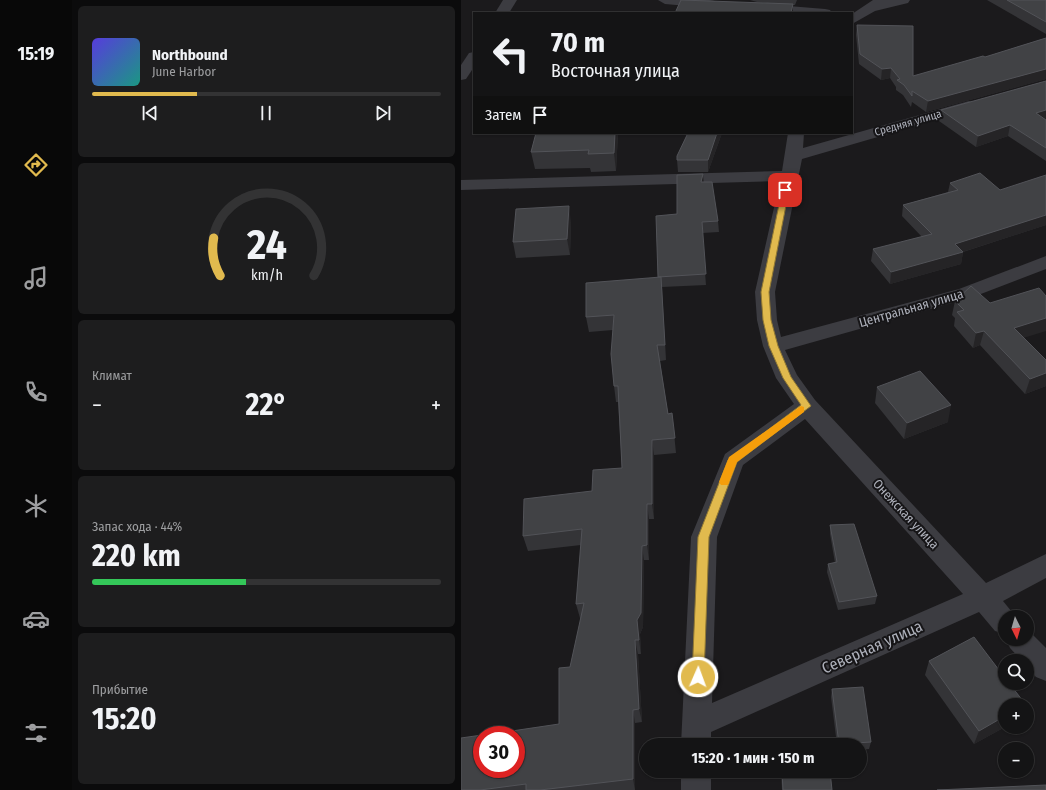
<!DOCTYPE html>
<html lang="ru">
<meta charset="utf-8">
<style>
body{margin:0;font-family:"Fira Sans Condensed",sans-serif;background:#1d1d1e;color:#f1f3f6;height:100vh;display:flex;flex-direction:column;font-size:15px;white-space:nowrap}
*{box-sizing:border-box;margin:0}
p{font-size:13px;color:#9d9ea0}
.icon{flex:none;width:22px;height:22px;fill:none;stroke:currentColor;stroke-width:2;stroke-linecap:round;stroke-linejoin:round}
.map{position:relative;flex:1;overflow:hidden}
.sheet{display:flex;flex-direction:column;gap:6px;padding:6px;background:#0b0b0c;width:389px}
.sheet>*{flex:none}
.guide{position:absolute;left:12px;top:12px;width:380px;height:122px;border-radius:0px;box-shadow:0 1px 3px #0004,0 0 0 1px #333334;background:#141415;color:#f1f3f6;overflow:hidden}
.needle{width:26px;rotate:175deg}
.fabs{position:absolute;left:537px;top:610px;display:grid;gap:8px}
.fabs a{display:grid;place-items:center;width:36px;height:36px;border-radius:50%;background:#141415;box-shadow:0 1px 3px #0004,0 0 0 1px #333334;font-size:20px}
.speed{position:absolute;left:12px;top:726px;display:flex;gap:8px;font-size:20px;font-weight:700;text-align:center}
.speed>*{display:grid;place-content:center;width:52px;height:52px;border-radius:50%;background:#141415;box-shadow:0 1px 3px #0004,0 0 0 1px #333334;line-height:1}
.speed .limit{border:6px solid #d22;background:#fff;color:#111}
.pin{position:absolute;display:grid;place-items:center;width:34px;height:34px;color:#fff;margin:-17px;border-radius:8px;box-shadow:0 2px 6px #0006}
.me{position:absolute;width:44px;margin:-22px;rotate:2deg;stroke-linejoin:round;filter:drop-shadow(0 0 3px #0008)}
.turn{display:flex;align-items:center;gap:14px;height:84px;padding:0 12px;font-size:18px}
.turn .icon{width:52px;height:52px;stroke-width:2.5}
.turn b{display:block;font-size:28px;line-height:34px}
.then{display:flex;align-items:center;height:38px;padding:0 12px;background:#0003;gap:8px;font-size:15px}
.big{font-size:30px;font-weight:700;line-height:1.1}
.sheet .tile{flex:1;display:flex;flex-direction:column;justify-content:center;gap:6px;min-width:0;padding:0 14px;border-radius:6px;background:#1d1d1e}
.sheet .dial{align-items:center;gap:0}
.dial svg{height:104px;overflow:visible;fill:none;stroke:#333334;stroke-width:7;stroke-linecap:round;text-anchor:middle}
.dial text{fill:#f1f3f6;stroke:none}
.song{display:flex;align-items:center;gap:12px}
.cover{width:48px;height:48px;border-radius:6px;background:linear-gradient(135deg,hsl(250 70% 55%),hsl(170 70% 35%))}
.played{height:4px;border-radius:2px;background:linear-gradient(90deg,#e1ba4e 30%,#333334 30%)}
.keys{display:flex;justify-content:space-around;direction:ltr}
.heat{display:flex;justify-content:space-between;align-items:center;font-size:22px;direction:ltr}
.charge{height:6px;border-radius:3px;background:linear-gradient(90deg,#34c759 44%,#333334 0)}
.trip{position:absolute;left:178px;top:738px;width:228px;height:40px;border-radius:20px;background:#141415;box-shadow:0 1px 3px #0004,0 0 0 1px #333334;font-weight:700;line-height:40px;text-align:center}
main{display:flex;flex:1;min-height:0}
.menu{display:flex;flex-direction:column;width:72px;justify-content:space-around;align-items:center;background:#080808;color:#9d9ea0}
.menu .icon{width:28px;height:28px}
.menu .current{color:#e1ba4e}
.menu b{font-size:18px;color:#f1f3f6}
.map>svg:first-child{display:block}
</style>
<main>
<nav class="menu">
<b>15:19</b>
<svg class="icon current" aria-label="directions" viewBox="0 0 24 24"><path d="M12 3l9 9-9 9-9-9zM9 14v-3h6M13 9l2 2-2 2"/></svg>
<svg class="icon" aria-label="music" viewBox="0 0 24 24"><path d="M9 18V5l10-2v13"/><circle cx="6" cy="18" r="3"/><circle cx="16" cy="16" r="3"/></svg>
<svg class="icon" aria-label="phone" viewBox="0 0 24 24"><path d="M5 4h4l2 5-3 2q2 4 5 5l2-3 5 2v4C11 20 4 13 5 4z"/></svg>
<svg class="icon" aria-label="climate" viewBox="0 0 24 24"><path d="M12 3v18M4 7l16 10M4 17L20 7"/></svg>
<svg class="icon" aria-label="car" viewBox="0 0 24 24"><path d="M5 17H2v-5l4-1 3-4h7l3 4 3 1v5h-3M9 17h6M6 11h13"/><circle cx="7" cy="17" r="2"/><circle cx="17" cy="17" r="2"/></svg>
<svg class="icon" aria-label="filters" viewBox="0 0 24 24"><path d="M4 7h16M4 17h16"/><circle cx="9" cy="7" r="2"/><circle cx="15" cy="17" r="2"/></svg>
</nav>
<section class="sheet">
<div class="tile">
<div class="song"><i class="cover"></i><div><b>Northbound</b><p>June Harbor</p></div></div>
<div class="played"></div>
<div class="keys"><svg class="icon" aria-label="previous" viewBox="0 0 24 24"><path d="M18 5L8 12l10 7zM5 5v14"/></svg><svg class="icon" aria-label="pause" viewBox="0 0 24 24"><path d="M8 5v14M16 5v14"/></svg><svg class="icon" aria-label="next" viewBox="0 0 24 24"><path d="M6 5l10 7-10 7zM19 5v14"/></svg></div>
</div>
<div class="tile dial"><svg viewBox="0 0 100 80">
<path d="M14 69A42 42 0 1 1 86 69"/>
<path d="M14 69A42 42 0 0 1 9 40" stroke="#e1ba4e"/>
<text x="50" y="56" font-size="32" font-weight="700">24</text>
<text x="50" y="72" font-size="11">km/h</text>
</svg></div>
<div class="tile"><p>Климат</p>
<div class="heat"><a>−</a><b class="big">22°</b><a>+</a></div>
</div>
<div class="tile"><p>Запас хода · 44%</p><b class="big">220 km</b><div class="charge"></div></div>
<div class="tile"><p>Прибытие</p><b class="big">15:20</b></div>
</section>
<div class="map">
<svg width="585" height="790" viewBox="0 0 585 790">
<rect width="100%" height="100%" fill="#1b1a1c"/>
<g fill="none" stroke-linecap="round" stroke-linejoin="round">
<!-- minor -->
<g fill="#3c3c41" fill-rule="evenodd">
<polygon points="42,0 56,0 48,13 34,13"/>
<polygon points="197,0 248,0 254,1 256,4 254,7 249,8 204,4"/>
<polygon points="412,0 449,0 447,3 414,11 391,24 391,14"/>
<polygon points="303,4 364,9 369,10 371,13 315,13 298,11 296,8 298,5"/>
<polygon points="13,52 13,67 5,79 0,80 0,65 8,53"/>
<path d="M508,101l5,2 3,3 -3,3 -172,50 -27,133 2,28 4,17 178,-48 87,-33v13l-73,28 -188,53 12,25 18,25 171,183 60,-29v24l-43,23 13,16h-11v17l-10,-3 -16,-19 -268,120v13h-30l10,-208 34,-83 69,-50 -18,-26 -13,-32 -6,-26 -2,-28 25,-111 -319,9v-10l321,-9 6,-38h16l-1,15zM344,419l158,175 -251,109 5,-166 26,-72z"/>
<polygon points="566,629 585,648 585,681 575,677 566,667 566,661 561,661 549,648 545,639 566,639"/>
<rect x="220" y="771" width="30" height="19"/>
</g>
</g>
<!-- wall -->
<g fill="#343437">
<polygon points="289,0 336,0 334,5 332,5 332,13 214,13 306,3 296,2"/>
<polygon points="526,0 585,0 585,34"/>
<polygon points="396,25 452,76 524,57 585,38 585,79 465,112 451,102 450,107 442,95 435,90 435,87 429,78 420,80 398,64 395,35"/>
<polygon points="585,81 585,161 547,136 515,147 478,121 480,110"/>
<polygon points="75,133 157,133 155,171 130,172 129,168 74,169 70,152"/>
<polygon points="261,133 247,172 217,172 216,160"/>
<polygon points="243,182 257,221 258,232 241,233 245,285 201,287 205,360 199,361 207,414 211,413 215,453 193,455 193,519 188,519 188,560 183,560 182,627 179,634 180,654 177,654 181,722 174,723 174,790 0,790 98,724 109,667 120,618 119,618 115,604 120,545 67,551 62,536 131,491 161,468 157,402 155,402 153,386 152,330 128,332 125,317 197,278 195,216 216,214"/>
<polygon points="489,183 539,190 585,225 502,252 500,264 429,284 410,261 412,249 461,237 441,216 442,205 487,192"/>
<polygon points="110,222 109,255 55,258 52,242"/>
<polygon points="494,301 563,338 585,360 585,386 564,394 519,345 512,348 493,326 494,318 491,315"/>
<polygon points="416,387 487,422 443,439 414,403"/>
<polygon points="369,525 416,596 414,604 377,610 366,572 367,564 374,563 369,534"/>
<polygon points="468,661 544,705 544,727 513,744 464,675"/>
<polygon points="371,689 410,742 408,749 399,750 399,745 376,745 370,697"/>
<polygon points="320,771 369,771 371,790 321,790"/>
</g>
<!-- shaded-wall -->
<g fill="#252426">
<polygon points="332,4 332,13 330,13"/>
<polygon points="430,68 429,78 420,80 421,69"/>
<polygon points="585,69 585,79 465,112 467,101"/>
<polygon points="585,110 585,120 575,113"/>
<polygon points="549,125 547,136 515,147 517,136"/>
<polygon points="154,133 157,133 155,171 153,153"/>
<polygon points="256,133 261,133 247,172 247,160"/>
<polygon points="242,174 243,185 240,182"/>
<polygon points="108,206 110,222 109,255 106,239"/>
<polygon points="585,215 585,225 495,254 502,252 500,264 429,284 430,272 494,244"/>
<polygon points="585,318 585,331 549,342 553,328"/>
<polygon points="523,331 519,345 512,348 515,333"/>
<polygon points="585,373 585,386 564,394 569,379"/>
<polygon points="490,405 487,422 443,439 446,423"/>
<polygon points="191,440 193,455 193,519 191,504"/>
<polygon points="186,504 188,519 188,560 186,545"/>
<polygon points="181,546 183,560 182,627 179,634 180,654 178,640 176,620"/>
<polygon points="174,640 177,654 181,722 178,709"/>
<polygon points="172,710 174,723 174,790 172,779"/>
<polygon points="544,716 544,727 513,744 518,731"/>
</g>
<!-- building -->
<g fill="#414245" stroke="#525358">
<polygon points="220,0 332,4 330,13 214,13"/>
<polygon points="546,0 585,0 585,22"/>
<polygon points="396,25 452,26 452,76 522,56 524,57 585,38 585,69 467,101 451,91 451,96 443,85 436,80 439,79 430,68 421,69 399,54"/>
<polygon points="585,81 585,110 575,113 585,120 585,148 549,125 517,136 480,110"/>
<polygon points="75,133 154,133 153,153 127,154 128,150 70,152"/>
<polygon points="227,133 256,133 247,160 216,160 216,156"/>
<polygon points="519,173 539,190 585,175 585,215 494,244 502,252 430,272 412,249 471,234 442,205 497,190 489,183"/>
<polygon points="242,174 240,182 251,182 257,221 241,222 245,274 197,277 195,216 216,214 216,175"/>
<polygon points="108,206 106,239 52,242 55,209"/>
<polygon points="200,277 204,345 196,345 207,414 211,413 214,438 191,440 191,504 186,504 186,545 181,546 180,613 176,620 178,640 174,640 178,709 172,710 172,779 79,790 65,790 65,784 19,790 0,790 0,738 21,735 21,769 55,769 55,735 24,735 98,724 98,668 109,667 123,603 115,604 121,529 62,536 63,499 131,491 132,470 161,468 157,386 153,386 150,354 153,315 125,317 125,283"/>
<polygon points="510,286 529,303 578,288 585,296 585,318 553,328 585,360 585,373 569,379 523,331 515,333 496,312 503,310 494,301"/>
<polygon points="459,371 490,405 446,423 416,387"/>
<polygon points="393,524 416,596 378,602 367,564 376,562 369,525"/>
<polygon points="513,637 544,678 544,683 548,683 565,705 544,705 544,716 518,731 468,661"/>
<polygon points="402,687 410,742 378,744 371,689"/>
<polygon points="321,771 369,771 371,790 322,790"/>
<polygon points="585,785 585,790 476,790"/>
</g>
<!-- route -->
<polygon fill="#e1ba4e" stroke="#927933" points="324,188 328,190 308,292 310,320 317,346 330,377 350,406 276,462 248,537 243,677 241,681 237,682 233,681 231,677 237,537 267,460 340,405 322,378 308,346 302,320 300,292 321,190"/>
<!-- slow -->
<polygon fill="#f59e0b" points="340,406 343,407 343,412 276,462 267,485 260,485 258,482 268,457"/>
<g text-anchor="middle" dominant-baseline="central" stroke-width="4" stroke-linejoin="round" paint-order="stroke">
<!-- far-street labels -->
<g font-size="11" fill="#aeb1bb" stroke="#161517">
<text transform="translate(447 123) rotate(-16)">Средняя улица</text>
</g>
<!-- street labels -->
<g font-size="13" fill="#aeb1bb" stroke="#161517">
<text transform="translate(450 308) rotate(-16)">Центральная улица</text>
<text transform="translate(445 514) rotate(47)">Онежская улица</text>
</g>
<!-- near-street labels -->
<g font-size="16" fill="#aeb1bb" stroke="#161517">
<text transform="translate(411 647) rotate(-24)">Северная улица</text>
</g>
</g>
</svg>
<div class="fabs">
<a><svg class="needle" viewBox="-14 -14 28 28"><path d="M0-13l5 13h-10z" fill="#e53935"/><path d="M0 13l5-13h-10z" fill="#9d9ea0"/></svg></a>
<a><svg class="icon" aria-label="search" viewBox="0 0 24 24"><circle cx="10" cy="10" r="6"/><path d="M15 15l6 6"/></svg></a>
<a>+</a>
<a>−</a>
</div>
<div class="speed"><div class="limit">30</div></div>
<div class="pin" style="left:324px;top:190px;background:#d93025"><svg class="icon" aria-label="arrive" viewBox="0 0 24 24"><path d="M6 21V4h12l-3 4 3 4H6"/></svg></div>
<svg class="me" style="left:237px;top:677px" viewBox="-20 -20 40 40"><circle r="17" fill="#e1ba4e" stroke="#fff" stroke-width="3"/><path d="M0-11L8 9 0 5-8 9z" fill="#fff"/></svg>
<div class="trip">15:20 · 1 мин · 150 m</div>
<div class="guide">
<div class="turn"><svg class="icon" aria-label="left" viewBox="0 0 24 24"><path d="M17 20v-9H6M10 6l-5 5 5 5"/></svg><div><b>70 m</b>Восточная улица</div></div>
<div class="then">Затем<svg class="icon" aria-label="arrive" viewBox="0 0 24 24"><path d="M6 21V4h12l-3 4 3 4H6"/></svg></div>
</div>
</div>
</main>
